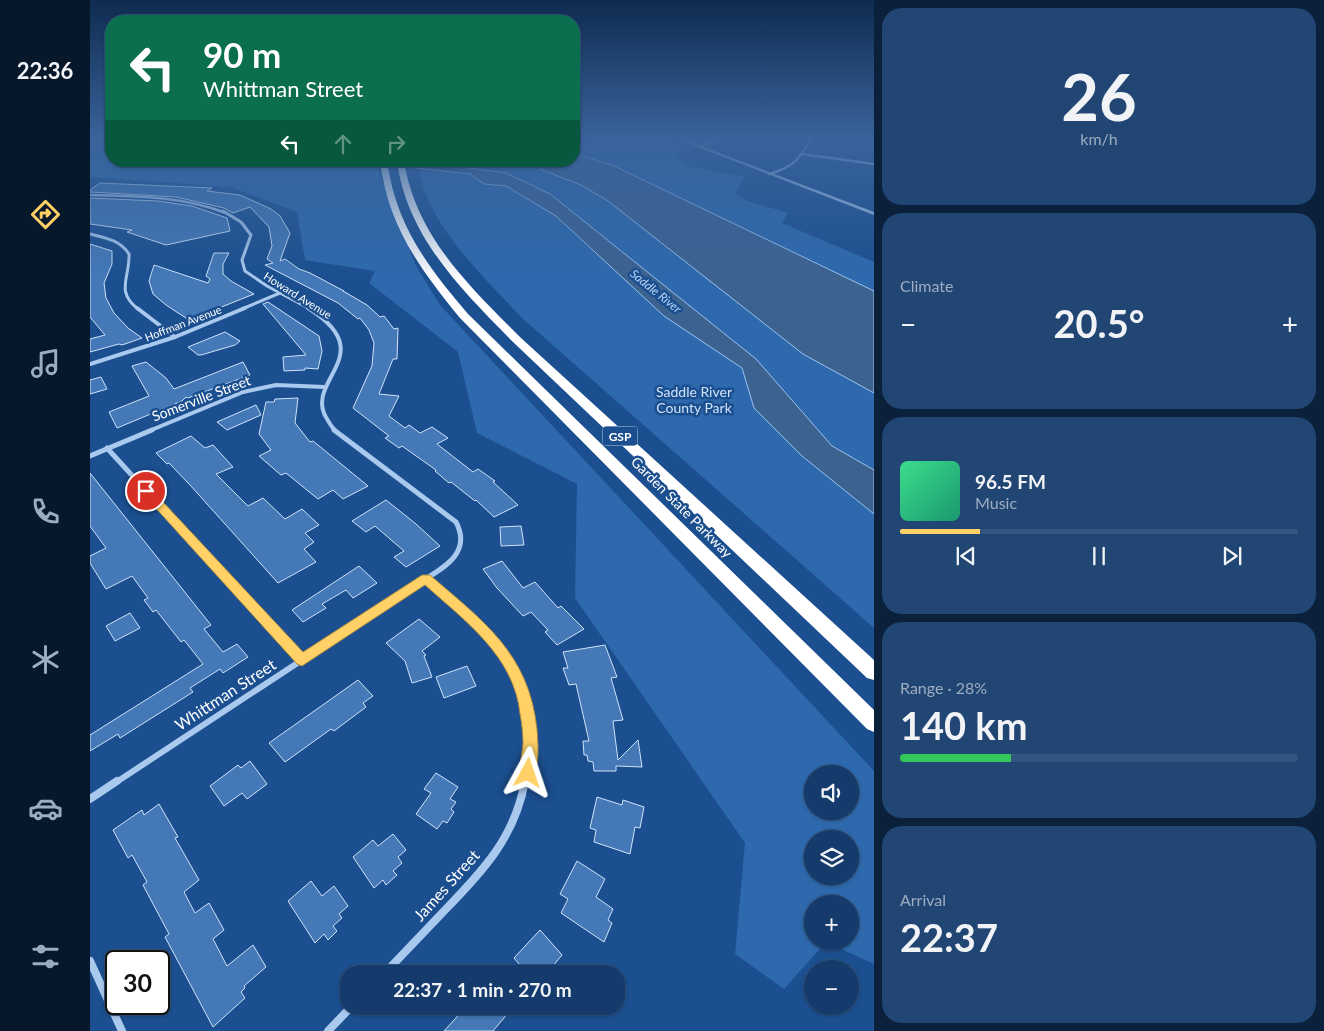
<!DOCTYPE html>
<meta charset="utf-8">
<style>
body{margin:0;font-family:Lato,sans-serif;background:#214673;color:#f1f3f6;height:100vh;display:flex;flex-direction:column;font-size:19px;white-space:nowrap}
*{box-sizing:border-box;margin:0}
p{font-size:16px;color:#9dadc1}
.icon{flex:none;width:28px;height:28px;fill:none;stroke:currentColor;stroke-width:2;stroke-linecap:round;stroke-linejoin:round}
.map{position:relative;flex:1;overflow:hidden}
.side{display:flex;flex-direction:column;gap:8px;padding:8px;background:#0b203b;width:450px}
.side>*{flex:none}
.hud{position:absolute;left:15px;top:15px;width:475px;height:152px;border-radius:20px;box-shadow:0 1px 4px #0004,0 0 0 1px #33557e;background:#0b6e4f;color:#fff;overflow:hidden}
.fabs{position:absolute;left:714px;top:765px;display:grid;gap:10px}
.fabs a{display:grid;place-items:center;width:55px;height:55px;border-radius:50%;background:#143b6b;box-shadow:0 1px 4px #0004,0 0 0 1px #33557e;font-size:25px}
.speed{position:absolute;left:15px;top:950px;display:flex;gap:10px;font-size:25px;font-weight:700;text-align:center}
.speed>*{display:grid;place-content:center;width:65px;height:65px;border-radius:50%;background:#143b6b;box-shadow:0 1px 4px #0004,0 0 0 1px #33557e;line-height:1}
.speed .limit{border:2px solid #111;border-radius:8px;background:#fff;color:#111}
.pin{position:absolute;display:grid;place-items:center;width:42px;height:42px;color:#fff;margin:-21px;border:2px solid #fff;border-radius:50%;box-shadow:0 1px 5px #0007}
.me{position:absolute;width:55px;margin:-28px;rotate:5deg;stroke-linejoin:round;filter:drop-shadow(0 0 4px #0008)}
.turn{display:flex;align-items:center;gap:18px;height:105px;padding:0 15px;font-size:22px}
.turn .icon{width:65px;height:65px;stroke-width:2.5}
.turn b{display:block;font-size:35px;line-height:42px}
.lanes{display:flex;align-items:center;height:48px;padding:0 15px;background:#0003;justify-content:center;gap:25px;direction:ltr}
.lanes .off{opacity:.35}
.big{font-size:38px;font-weight:700;line-height:1.1}
.side .widget{flex:1;display:flex;flex-direction:column;justify-content:center;gap:8px;min-width:0;padding:0 18px;border-radius:20px;background:#214673}
.side .dial{align-items:center;gap:0}
.dial b{font-size:65px;line-height:1}
.song{display:flex;align-items:center;gap:15px}
.cover{width:60px;height:60px;border-radius:8px;background:linear-gradient(135deg,hsl(150 70% 55%),hsl(160 70% 35%))}
.played{height:5px;border-radius:2px;background:linear-gradient(90deg,#ffd166 20%,#33557e 20%)}
.keys{display:flex;justify-content:space-around;direction:ltr}
.heat{display:flex;justify-content:space-between;align-items:center;font-size:28px;direction:ltr}
.charge{height:8px;border-radius:4px;background:linear-gradient(90deg,#34c759 28%,#33557e 0)}
.trip{position:absolute;left:250px;top:965px;width:285px;height:50px;border-radius:20px;background:#143b6b;box-shadow:0 1px 4px #0004,0 0 0 1px #33557e;font-weight:700;line-height:50px;text-align:center}
main{display:flex;flex:1;min-height:0}
.menu{display:flex;flex-direction:column;width:90px;justify-content:space-around;align-items:center;background:#08182b;color:#9dadc1}
.menu .icon{width:35px;height:35px}
.menu .current{color:#ffd166}
.menu b{font-size:22px;color:#f1f3f6}
.map>svg:first-child{display:block}
</style>
<main>
<nav class="menu">
<b>22:36</b>
<svg class="icon current" aria-label="directions" viewBox="0 0 24 24"><path d="M12 3l9 9-9 9-9-9zM9 14v-3h6M13 9l2 2-2 2"/></svg>
<svg class="icon" aria-label="music" viewBox="0 0 24 24"><path d="M9 18V5l10-2v13"/><circle cx="6" cy="18" r="3"/><circle cx="16" cy="16" r="3"/></svg>
<svg class="icon" aria-label="phone" viewBox="0 0 24 24"><path d="M5 4h4l2 5-3 2q2 4 5 5l2-3 5 2v4C11 20 4 13 5 4z"/></svg>
<svg class="icon" aria-label="climate" viewBox="0 0 24 24"><path d="M12 3v18M4 7l16 10M4 17L20 7"/></svg>
<svg class="icon" aria-label="car" viewBox="0 0 24 24"><path d="M5 17H2v-5l4-1 3-4h7l3 4 3 1v5h-3M9 17h6M6 11h13"/><circle cx="7" cy="17" r="2"/><circle cx="17" cy="17" r="2"/></svg>
<svg class="icon" aria-label="filters" viewBox="0 0 24 24"><path d="M4 7h16M4 17h16"/><circle cx="9" cy="7" r="2"/><circle cx="15" cy="17" r="2"/></svg>
</nav>
<div class="map">
<svg width="784" height="1031" viewBox="0 0 784 1031">
<rect width="100%" height="100%" fill="#1b4f8f"/>
<!-- green -->
<g fill="#2e69ad" fill-rule="evenodd">
<path d="M0,136h21v25h267v9l38,96 24,39 434,466v193l-48,-22 -42,47 -49,-35 10,-111 -170,-245 2,-114 -100,-51 -19,-81 -89,-69 6,-12 -70,-11 -8,-48 -66,-25 -141,-10zM722,774h38v37h-38zM722,839h38v37h-38zM722,904h38v37h-38z"/>
<polygon points="500,136 571,136 585,140 591,148 585,156 597,166 655,177 645,193 655,200 698,213 692,223 784,262 784,470 742,446 666,359 460,194 416,173 328,161 484,161 484,139"/>
<path d="M329,169l51,5 14,10 22,2 50,30 108,100 79,52 11,40 48,48 72,58v114l-352,-310c-37,-40 -95,-93 -103,-149z"/>
</g>
<!-- water -->
<g fill="#3c6290" stroke="#9cc4f0">
<polygon points="489,155 522,165 784,291 784,393 713,354 518,201 491,185 450,169 449,161 484,161 484,156"/>
<polygon points="262,161 327,161 416,173 460,194 666,359 742,446 784,470 784,514 712,456 664,408 652,368 574,316 466,216 416,186 394,184 380,174"/>
</g>
<!-- building -->
<g fill="#4478b7" stroke="#cfe3fa">
<polygon points="10,183 122,188 117,191 150,195 181,209 190,216 200,233 190,261 195,259 209,269 220,273 254,291 253,291 277,305 290,317 294,316 304,329 308,328 307,359 303,359 289,394 309,396 299,416 315,428 319,425 330,433 342,427 358,438 347,444 383,472 388,469 405,481 403,482 428,505 404,517 386,500 385,501 361,482 359,483 345,471 346,470 312,446 309,448 295,438 299,436 263,408 282,366 284,343 279,330 270,318 268,319 248,303 175,265 183,263 177,259 182,246 179,227 160,207 143,213 134,208 86,197 0,192 0,190"/>
<polygon points="0,198 68,201 102,206 137,218 140,231 76,245 37,232 42,230 0,224"/>
<polygon points="0,244 22,251 22,264 14,283 16,298 24,313 38,328 52,338 32,345 29,344 0,352 0,339 15,335 0,317"/>
<polygon points="124,253 139,253 133,264 133,274 141,281 164,294 99,320 76,305 63,294 59,281 64,265 118,283 120,279 116,276"/>
<polygon points="178,302 229,336 232,351 228,369 215,368 215,370 194,371 193,357 216,355 173,304"/>
<polygon points="135,332 150,341 145,345 111,355 108,355 98,347"/>
<polygon points="56,362 76,378 84,389 153,362 160,375 98,398 96,397 92,401 27,428 19,412 59,396 42,366"/>
<polygon points="11,377 17,389 0,394 0,380"/>
<polygon points="208,398 205,423 220,442 223,441 278,486 253,499 243,490 228,499 196,473 191,475 169,456 181,450 169,434 176,402 184,402 185,399"/>
<polygon points="166,405 171,415 137,430 127,422"/>
<polygon points="101,436 115,448 123,445 143,467 126,474 158,506 173,498 195,519 212,509 229,525 215,533 224,542 214,549 226,562 188,583 100,485 79,463 77,464 66,453"/>
<polygon points="0,473 121,625 114,629 133,652 147,644 158,657 133,673 130,669 100,688 103,692 30,738 28,734 0,751 0,735 113,664 94,640 91,642 66,610 63,612 54,600 58,598 42,576 16,589 0,563 0,556 16,548 0,526"/>
<polygon points="296,500 326,524 350,546 316,567 304,557 314,551 285,526 276,532 262,521"/>
<polygon points="431,526 434,545 411,546 410,527"/>
<polygon points="412,561 433,588 445,582 468,608 471,606 494,629 467,645 455,632 458,630 441,612 433,616 407,588 393,569"/>
<polygon points="269,566 287,583 263,598 256,590 232,604 236,608 213,622 202,610"/>
<polygon points="40,613 50,628 25,641 16,626"/>
<polygon points="329,619 350,637 332,651 336,655 334,656 342,677 322,683 315,661 296,643"/>
<polygon points="515,645 527,677 521,678 533,720 523,721 528,760 548,740 552,767 526,766 526,771 504,771 503,762 498,761 497,755 494,755 493,741 499,741 486,684 479,685 473,668 478,668 473,652"/>
<polygon points="377,666 386,686 354,698 346,677"/>
<polygon points="268,680 283,696 273,703 276,707 244,731 241,729 195,762 179,743"/>
<polygon points="160,761 177,784 157,799 152,793 134,806 120,786 148,765 151,768"/>
<polygon points="346,773 368,787 360,799 366,802 361,809 364,812 357,823 353,821 347,829 326,814 341,793 334,789"/>
<polygon points="507,797 532,805 533,800 554,807 550,828 545,827 540,854 504,842 506,830 500,828"/>
<polygon points="69,804 88,837 85,838 109,880 94,892 105,913 119,903 134,930 123,939 137,966 163,945 176,967 154,986 155,988 151,992 155,998 123,1027 75,937 79,934 53,885 57,882 42,855 38,858 23,830 52,810 54,815"/>
<polygon points="303,834 316,850 308,857 312,863 303,871 307,875 296,885 293,880 284,888 263,857 283,840 288,846"/>
<polygon points="487,861 515,879 506,897 523,909 518,920 522,923 514,942 471,913 478,899 470,894"/>
<polygon points="221,881 232,896 244,886 258,906 249,914 252,918 243,926 247,931 238,940 234,934 225,943 198,901"/>
<polygon points="450,930 472,955 462,967 468,974 419,974 429,964 424,958"/>
<polygon points="377,1006 424,1006 403,1031 354,1031"/>
</g>
<g fill="none" stroke-linecap="round" stroke-linejoin="round">
<!-- minor-far5 -->
<g stroke="#a9c9ee" stroke-width="2.5">
<polyline points="769,136 784,138"/>
<polyline points="609,147 629,140 633,136"/>
<polyline points="712,154 784,164"/>
<path d="M679,174c26,-7 31,-16 44,-38"/>
<path d="M0,195c45,1 93,1 136,18"/>
</g>
<!-- minor-far4 -->
<g stroke="#a9c9ee" stroke-width="3">
<polyline points="133,211 151,222 161,235 152,260 155,271 177,286 220,309"/>
<path d="M0,234c16,4 30,6 39,20 1,24 -14,37 9,55"/>
<polyline points="152,309 190,293"/>
</g>
<!-- minor-far3 -->
<g stroke="#a9c9ee" stroke-width="4">
<polyline points="47,308 85,337"/>
<path d="M218,308c75,47 -6,72 19,111 3,5 5,9 9,12"/>
<polyline points="0,364 85,337 155,308"/>
<polyline points="59,431 153,392 186,385 235,387"/>
</g>
<!-- minor-far2 -->
<g stroke="#a9c9ee" stroke-width="5">
<path d="M244,430l122,92c18,34 -19,49 -42,64"/>
<polyline points="17,448 143,586"/>
<polyline points="0,456 62,430"/>
<polyline points="336,578 346,586"/>
</g>
<!-- minor-far1 -->
<g stroke="#a9c9ee" stroke-width="6">
<polyline points="142,585 211,660"/>
<path d="M344,585c20,16 40,32 57,52 35,40 42,95 33,146"/>
<polyline points="25,783 326,585"/>
</g>
<!-- minor -->
<g stroke="#a9c9ee" stroke-width="8">
<polyline points="0,799 27,781"/>
<polyline points="0,961 32,1031"/>
<path d="M294,974c20,-21 41,-43 61,-64 38,-39 70,-73 80,-129"/>
<polyline points="238,1031 262,1006"/>
</g>
<!-- tertiary -->
<polygon fill="#a9c9ee" fill-rule="evenodd" points="579,136 585,136 784,212 784,215"/>
<!-- motorway -->
<g fill="#fff" fill-rule="evenodd">
<path d="M290,161h7c9,64 40,105 81,153l406,396v22l-7,-3 -407,-411c-40,-49 -72,-92 -80,-157z"/>
<path d="M307,161h7c12,75 65,125 117,177l353,322v20l-7,-2 -354,-336c-51,-52 -106,-105 -116,-181z"/>
</g>
</g>
<!-- sky -->
<linearGradient id="sky" x2="0" y2="1"><stop stop-color="#0f2b4f"/><stop offset="0.49" stop-color="#39639b"/><stop offset="1" stop-color="#39639b" stop-opacity="0"/></linearGradient>
<rect width="784" height="280" fill="url(#sky)"/>
<!-- route -->
<path fill="#ffd166" stroke="#a68842" d="M56,487l4,1 153,164 119,-77h8c53,46 99,78 107,154 1,15 3,35 -4,49l-5,2 -6,-2c-4,-10 0,-23 1,-34 0,-9 -1,-20 -3,-30 -6,-58 -55,-93 -95,-129l-123,81 -5,-2 -155,-171 -1,-2 1,-3z"/>
<g text-anchor="middle" dominant-baseline="central" stroke-width="5" stroke-linejoin="round" paint-order="stroke">
<!-- far-street labels -->
<g font-size="11" fill="#fff" stroke="#1b4f8f">
<text transform="translate(208 295) rotate(32)">Howard Avenue</text>
<text transform="translate(93 323) rotate(-21)">Hoffman Avenue</text>
</g>
<!-- far-water labels -->
<g font-size="12" font-style="italic" fill="#b5d3f5" stroke="#1b4f8f">
<text transform="translate(566 291) rotate(39)">Saddle River</text>
</g>
<!-- shield labels -->
<rect fill="#1b4f8f" stroke="#bbcadd" stroke-width="1" x="512.5" y="426.5" width="35" height="19" rx="4"/>
<g font-size="12" font-weight="bold" fill="#fff">
<text x="530" y="436">GSP</text>
</g>
<!-- park labels -->
<g font-size="14" fill="#cfe3fa" stroke="#1b4f8f">
<text x="604" y="391">Saddle River<tspan x="604" dy="16">County Park</tspan></text>
</g>
<!-- street labels -->
<g font-size="14" fill="#fff" stroke="#1b4f8f">
<text transform="translate(111 398) rotate(-21)">Somerville Street</text>
<text transform="translate(592 507) rotate(45)">Garden State Parkway</text>
</g>
<!-- near-street labels -->
<g font-size="16" fill="#fff" stroke="#1b4f8f">
<text transform="translate(135 694) rotate(-33)">Whittman Street</text>
<text transform="translate(356 885) rotate(-48)">James Street</text>
</g>
</g>
</svg>
<div class="fabs">
<a><svg class="icon" aria-label="sound" viewBox="0 0 24 24"><path d="M4 9h4l5-4v14l-5-4H4zM17 9q2 3 0 6"/></svg></a>
<a><svg class="icon" aria-label="layers" viewBox="0 0 24 24"><path d="M12 4l9 5-9 5-9-5zM3 14l9 5 9-5"/></svg></a>
<a>+</a>
<a>−</a>
</div>
<div class="speed"><div class="limit">30</div></div>
<div class="pin" style="left:56px;top:491px;background:#d93025"><svg class="icon" aria-label="arrive" viewBox="0 0 24 24"><path d="M6 21V4h12l-3 4 3 4H6"/></svg></div>
<svg class="me" style="left:438px;top:773px" viewBox="-20 -20 40 40"><path d="M0-17L14 15 0 8-14 15z" fill="#ffd166" stroke="#fff" stroke-width="4"/></svg>
<div class="trip">22:37 · 1 min · 270 m</div>
<div class="hud">
<div class="turn"><svg class="icon" aria-label="left" viewBox="0 0 24 24"><path d="M17 20v-9H6M10 6l-5 5 5 5"/></svg><div><b>90 m</b>Whittman Street</div></div>
<div class="lanes"><svg class="icon" aria-label="left" viewBox="0 0 24 24"><path d="M17 20v-9H6M10 6l-5 5 5 5"/></svg><svg class="icon off" aria-label="ahead" viewBox="0 0 24 24"><path d="M12 20V5M6 11l6-6 6 6"/></svg><svg class="icon off" aria-label="right" viewBox="0 0 24 24"><path d="M7 20v-9h11M14 6l5 5-5 5"/></svg></div>
</div>
</div>
<section class="side">
<div class="widget dial"><b>26</b><p>km/h</p></div>
<div class="widget"><p>Climate</p>
<div class="heat"><a>−</a><b class="big">20.5°</b><a>+</a></div>
</div>
<div class="widget">
<div class="song"><i class="cover"></i><div><b>96.5 FM</b><p>Music</p></div></div>
<div class="played"></div>
<div class="keys"><svg class="icon" aria-label="previous" viewBox="0 0 24 24"><path d="M18 5L8 12l10 7zM5 5v14"/></svg><svg class="icon" aria-label="pause" viewBox="0 0 24 24"><path d="M8 5v14M16 5v14"/></svg><svg class="icon" aria-label="next" viewBox="0 0 24 24"><path d="M6 5l10 7-10 7zM19 5v14"/></svg></div>
</div>
<div class="widget"><p>Range · 28%</p><b class="big">140 km</b><div class="charge"></div></div>
<div class="widget"><p>Arrival</p><b class="big">22:37</b></div>
</section>
</main>
